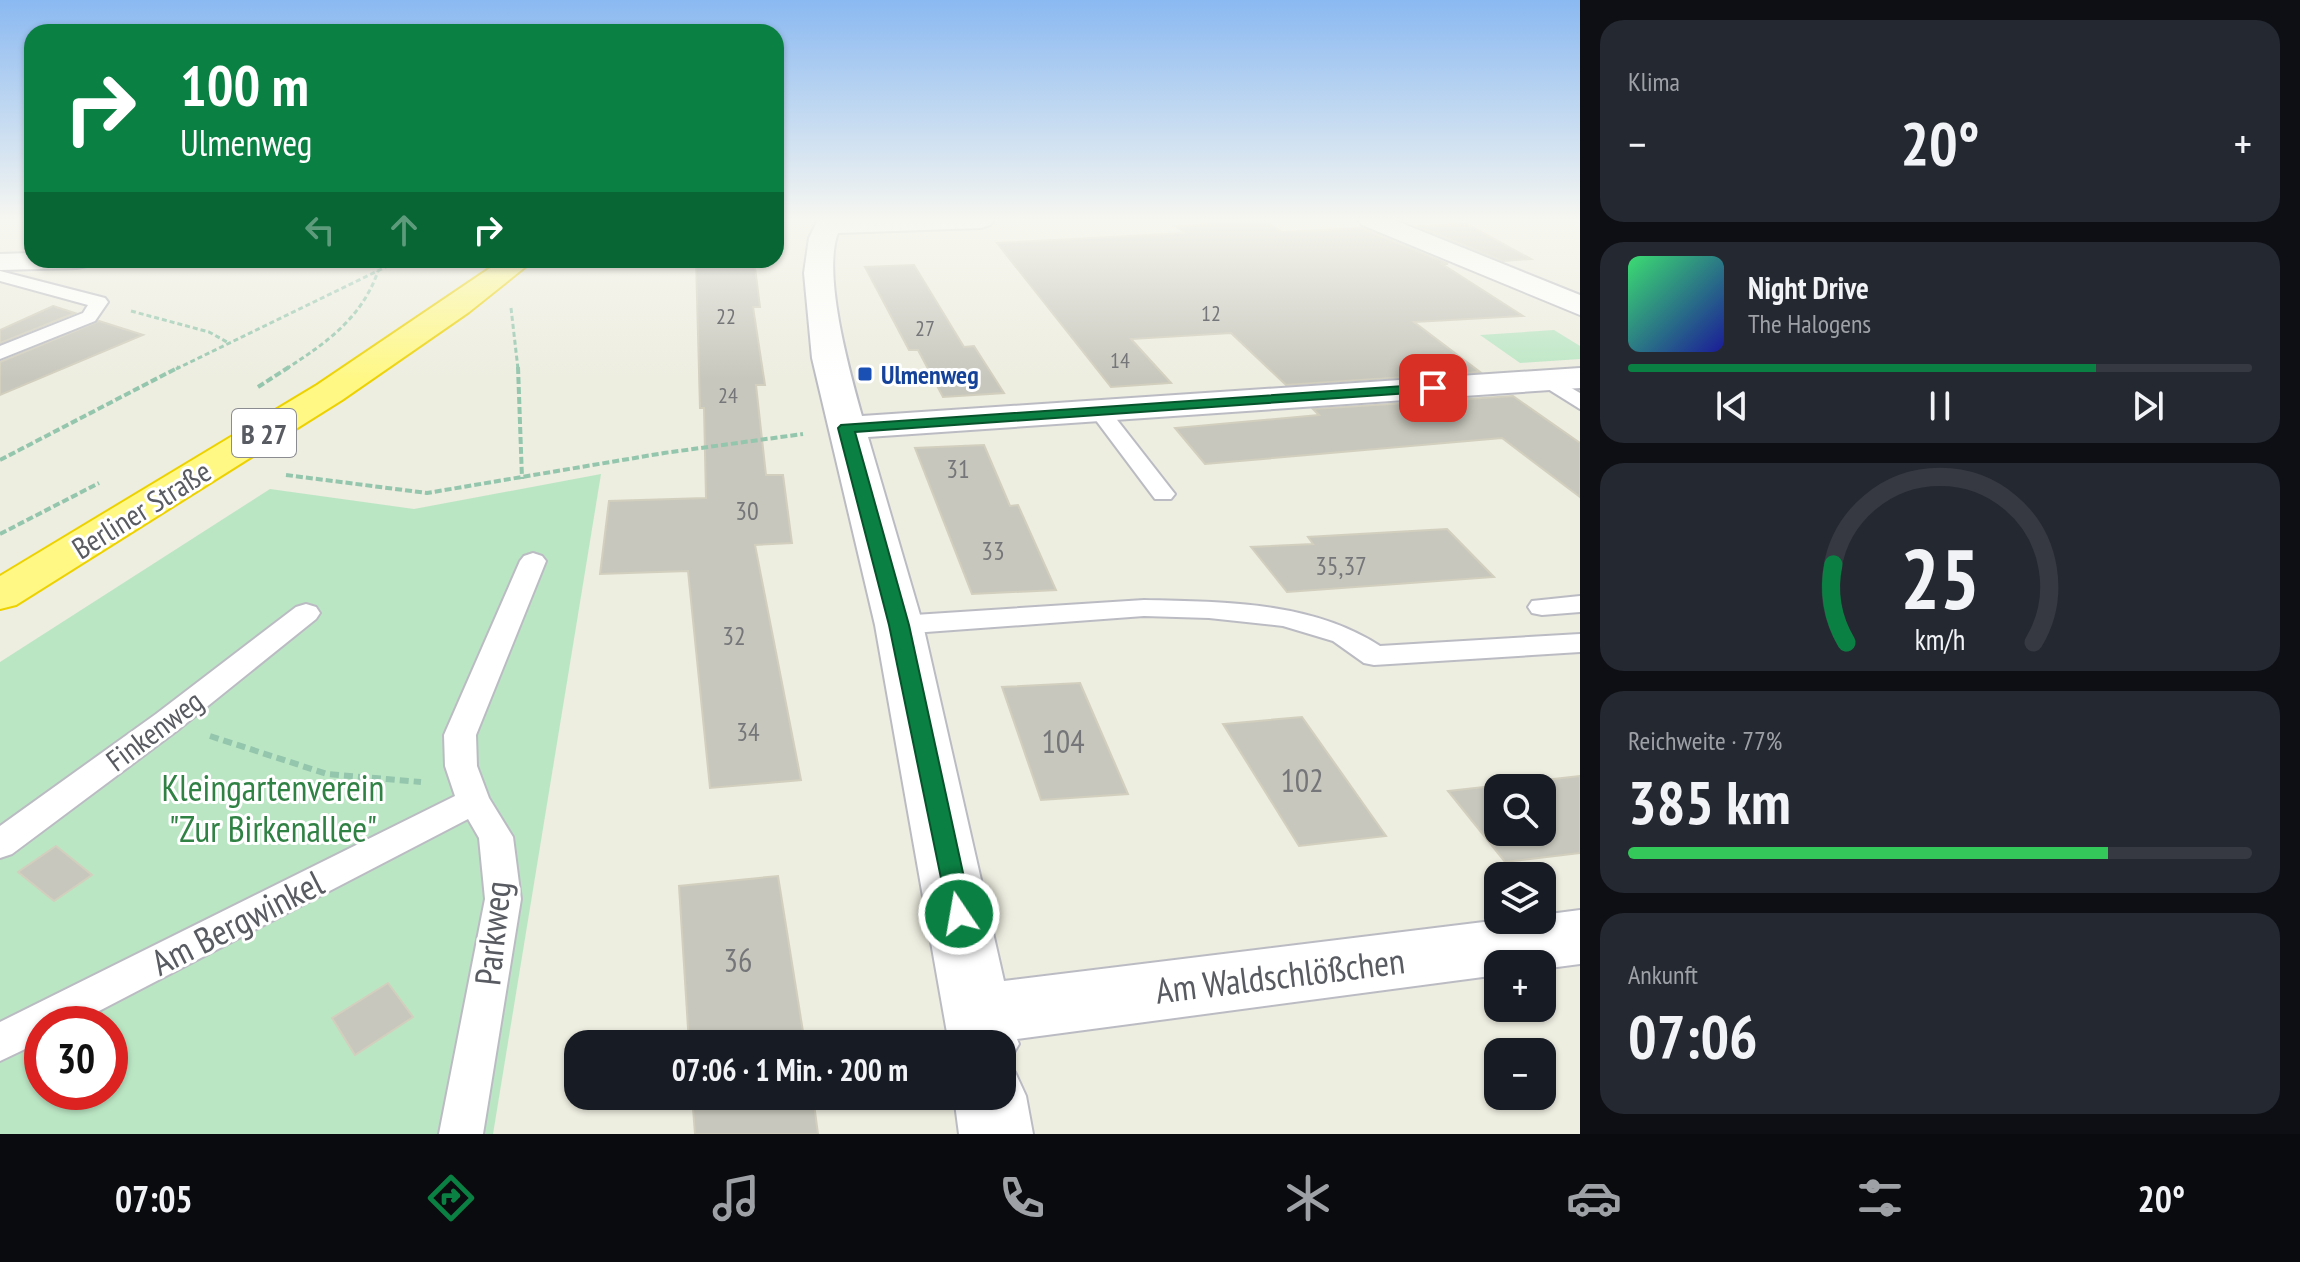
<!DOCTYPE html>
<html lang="de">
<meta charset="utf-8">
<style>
body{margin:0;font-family:"PT Sans Narrow",sans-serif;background:#242831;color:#f1f3f6;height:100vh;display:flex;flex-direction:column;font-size:30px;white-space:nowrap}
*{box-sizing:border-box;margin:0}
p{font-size:26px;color:#9ea1a6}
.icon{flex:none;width:44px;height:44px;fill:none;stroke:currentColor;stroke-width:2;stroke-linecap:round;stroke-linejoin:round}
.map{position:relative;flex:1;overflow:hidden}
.side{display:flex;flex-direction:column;gap:20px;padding:20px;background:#0d0f14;width:720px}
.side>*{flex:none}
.hud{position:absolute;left:24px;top:24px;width:760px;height:244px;border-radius:24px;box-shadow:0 2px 6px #0004;background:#0b8043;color:#fff;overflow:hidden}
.tools{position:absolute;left:1484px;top:774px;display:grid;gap:16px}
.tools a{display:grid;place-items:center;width:72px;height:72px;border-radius:16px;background:#171b24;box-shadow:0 2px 6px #0004;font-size:40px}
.speed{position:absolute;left:24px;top:1006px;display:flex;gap:16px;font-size:40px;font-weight:700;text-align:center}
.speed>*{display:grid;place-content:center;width:104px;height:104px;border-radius:50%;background:#171b24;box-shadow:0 2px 6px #0004;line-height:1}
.speed .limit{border:12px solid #d22;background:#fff;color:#111}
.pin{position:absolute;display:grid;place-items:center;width:68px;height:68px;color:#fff;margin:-34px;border-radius:16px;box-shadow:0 4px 12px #0006}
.me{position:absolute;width:88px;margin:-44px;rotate:348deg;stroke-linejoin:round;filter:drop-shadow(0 0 6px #0008)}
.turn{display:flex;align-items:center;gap:28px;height:168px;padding:0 24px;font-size:36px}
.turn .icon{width:104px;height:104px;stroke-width:2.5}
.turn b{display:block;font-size:56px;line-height:68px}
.lanes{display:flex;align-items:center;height:76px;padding:0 24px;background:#0003;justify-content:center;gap:40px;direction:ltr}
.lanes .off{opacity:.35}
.big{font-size:60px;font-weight:600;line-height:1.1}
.side .widget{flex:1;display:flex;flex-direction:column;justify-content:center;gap:12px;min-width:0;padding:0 28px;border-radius:24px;background:#242831}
.side .dial{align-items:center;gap:0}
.dial svg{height:208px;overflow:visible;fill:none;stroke:#363941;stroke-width:7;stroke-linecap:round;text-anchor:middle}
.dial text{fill:#f1f3f6;stroke:none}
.song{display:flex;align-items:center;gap:24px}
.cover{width:96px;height:96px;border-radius:12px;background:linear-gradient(135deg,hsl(140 70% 55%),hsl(240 70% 35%))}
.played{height:8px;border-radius:4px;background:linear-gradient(90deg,#0b8043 75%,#363941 75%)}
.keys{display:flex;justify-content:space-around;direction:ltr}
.heat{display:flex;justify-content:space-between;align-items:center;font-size:44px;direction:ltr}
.charge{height:12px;border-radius:6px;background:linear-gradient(90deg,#34c759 77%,#363941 0)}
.trip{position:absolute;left:564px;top:1030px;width:452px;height:80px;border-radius:24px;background:#171b24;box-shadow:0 2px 6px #0004;font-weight:600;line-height:80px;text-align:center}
.tab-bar{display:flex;height:128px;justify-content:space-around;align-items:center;background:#090b0e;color:#9ea1a6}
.tab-bar .icon{width:56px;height:56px}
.tab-bar .on{color:#0b8043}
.tab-bar b{font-size:36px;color:#f1f3f6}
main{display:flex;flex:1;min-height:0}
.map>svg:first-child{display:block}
</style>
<main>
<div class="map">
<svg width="1580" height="1134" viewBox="0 0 1580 1134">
<rect width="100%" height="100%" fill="#edede0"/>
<!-- green -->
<g fill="#bbe6c4" fill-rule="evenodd">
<polygon points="1554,330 1580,346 1580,359 1520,363 1480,335"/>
<path d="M601,474l-108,660h-493v-472l270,-173 144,20zM42,1024h68v68h-68z"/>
</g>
<!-- building -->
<g fill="#c8c7bd" stroke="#d2cfbe" stroke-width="2" fill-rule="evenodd">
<polygon points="1265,221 1282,232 1362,228 1448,264 1442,264 1523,316 1414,322 1480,372 1286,385 1231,333 1131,339 1171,383 1111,387 997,243 1185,233 1175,226"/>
<polygon points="1467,224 1531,259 1503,261 1417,226"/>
<polygon points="696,260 754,260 760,307 753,307 765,385 756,385 766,475 783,475 792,543 755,545 801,780 710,788 688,571 600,574 609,501 706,498 704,408 700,408"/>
<polygon points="914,265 964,347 974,346 1004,393 943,397 918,350 909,350 865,267"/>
<polygon points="53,306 75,313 0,343 0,330"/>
<polygon points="99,321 143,335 0,395 0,362"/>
<polygon points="1513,396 1580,443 1580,497 1502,438 1205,464 1175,428 1319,415 1313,409"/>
<polygon points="984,445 1010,506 1018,505 1056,590 972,594 915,448"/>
<polygon points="1447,529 1494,577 1287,592 1251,547 1313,544 1308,537"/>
<polygon points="1080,683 1128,794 1041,800 1002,687"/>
<polygon points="1302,717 1367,809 1386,836 1299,846 1223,724"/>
<path d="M1580,776v77l-75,9 -57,-71zM1498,788h44v44h-44z"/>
<polygon points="56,846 92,875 54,901 18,872"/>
<polygon points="778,876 805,1044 689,1044 679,886"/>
<polygon points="388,983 413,1017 355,1055 332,1018"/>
<polygon points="692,1096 813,1096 818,1134 695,1134"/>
</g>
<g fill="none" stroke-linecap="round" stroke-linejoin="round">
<!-- lane casing -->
<g stroke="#bbbcc3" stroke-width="4">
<g id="lane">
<polygon points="0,271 105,298 108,302 95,321 0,359 0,346 83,313 88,305 0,281"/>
<polygon points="1547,374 1580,393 1580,409 1540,384 1537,380 1540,376"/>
<polygon points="1100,405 1107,407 1171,489 1175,494 1171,499 1155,499 1089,411"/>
<polygon points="533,553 542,556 546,561 476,735 477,766 489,798 513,837 521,899 483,1134 439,1134 485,899 479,838 468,819 74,1024 42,1024 42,1041 0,1061 0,1022 455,796 445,766 444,735 520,561 524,556"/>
<polygon points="1580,596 1580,612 1542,615 1532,613 1528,607 1532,601"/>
<path d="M1144,600c79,2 167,1 236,46l200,-12v18l-206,13 -10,-2 -31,-22 -50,-15 -74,-8 -65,-2 -245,18 -10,-3 -4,-6 4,-6 10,-3z"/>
<polygon points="306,604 316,607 320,613 316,619 178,730 12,854 0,858 0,826 156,714 296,607"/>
</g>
</g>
<!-- street casing -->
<g stroke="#bbbcc3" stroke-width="4">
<g id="street">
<path d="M818,220h176l-4,5 -9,3 -143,5c-16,41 12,140 24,183l718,-48v20l-712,49 55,188 81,356 496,-61h42v-5l38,-5v54l-38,5v-5h-44v11l-481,64 2,5 -14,24 10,4 11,24 7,38h-74l-5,-38h48v-52h-53l-74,-419 -63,-267 -8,-85 5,-35z"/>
<polygon points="1358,220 1394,220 1580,295 1580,315 1362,225"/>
<polygon points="32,253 32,260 91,260 87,266 77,268 0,270 0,254"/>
</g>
</g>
<!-- highway casing -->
<g stroke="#edd200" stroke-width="4">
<polygon id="highway" points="502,260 534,260 469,312 342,400 16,605 0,609 0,576 317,385"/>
</g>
<!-- path-far2 -->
<g stroke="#94c6ad" stroke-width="3" stroke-dasharray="5 3" stroke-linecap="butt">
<polyline points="511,308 518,369"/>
<polyline points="131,311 209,332 227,342"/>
<polyline points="176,369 400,260"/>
<path d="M286,369c40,-26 76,-51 92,-98"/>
</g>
<!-- path-far1 -->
<g stroke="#94c6ad" stroke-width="4" stroke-dasharray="7 3" stroke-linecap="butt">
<polyline points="518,367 522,479"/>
<polyline points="258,387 289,367"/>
<polyline points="0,460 179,367"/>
<polyline points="286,475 427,493 664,453 803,434"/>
<polyline points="0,534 99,483"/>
</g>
<!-- path -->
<polyline stroke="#94c6ad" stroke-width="6" stroke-dasharray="9 5" stroke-linecap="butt" points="210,736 327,774 421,782"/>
<!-- lane -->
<use href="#lane" fill="#fff" fill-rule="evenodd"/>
<!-- street -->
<use href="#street" fill="#fff" fill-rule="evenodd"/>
<!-- highway -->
<use href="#highway" fill="#fff885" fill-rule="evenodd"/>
</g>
<!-- sky -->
<linearGradient id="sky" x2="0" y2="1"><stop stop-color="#8ab9f1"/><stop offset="0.58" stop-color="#f7f7f1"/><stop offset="1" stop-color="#f7f7f1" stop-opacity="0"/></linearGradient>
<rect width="1580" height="379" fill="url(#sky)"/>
<!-- route -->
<polygon fill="#0b8043" stroke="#07532c" stroke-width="2" points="1433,384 1438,385 1438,391 855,432 909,625 972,914 968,922 959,925 950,922 889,625 838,428 841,425"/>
<!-- markers -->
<rect fill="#1a4fb4" stroke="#fff" stroke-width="3" x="857" y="366" width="16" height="16" rx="4"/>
<g text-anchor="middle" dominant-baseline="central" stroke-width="6" stroke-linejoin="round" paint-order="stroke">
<!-- far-number labels -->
<g font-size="22" fill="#757679">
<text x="1211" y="313">12</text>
<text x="726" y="316">22</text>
<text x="925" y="328">27</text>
<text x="1120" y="360">14</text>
<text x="728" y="395">24</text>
</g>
<!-- far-transit labels -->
<g font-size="26" font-weight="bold" fill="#164399" stroke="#fff" text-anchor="start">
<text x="881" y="374">Ulmenweg</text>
</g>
<!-- number labels -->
<g font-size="26" fill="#757679">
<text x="958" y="468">31</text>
<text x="747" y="510">30</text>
<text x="993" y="550">33</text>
<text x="1341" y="565">35,37</text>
<text x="734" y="635">32</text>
<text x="748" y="731">34</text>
</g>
<!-- shield labels -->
<rect fill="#fff" stroke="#8b8c91" stroke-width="2" x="232" y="409" width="64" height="48" rx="6"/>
<g font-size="28" font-weight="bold" fill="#595b62">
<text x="264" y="433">B 27</text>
</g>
<!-- street labels -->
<g font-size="30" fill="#595b62" stroke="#fff">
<text transform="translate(141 509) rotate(-32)">Berliner Straße</text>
<text transform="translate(154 730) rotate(-37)">Finkenweg</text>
</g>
<!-- near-number labels -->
<g font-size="32" fill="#757679">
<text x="1063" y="741">104</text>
<text x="1302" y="780">102</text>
<text x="738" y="960">36</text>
</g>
<!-- near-park labels -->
<g font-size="36" fill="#308244" stroke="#fff">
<text x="273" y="787">Kleingartenverein<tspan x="273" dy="41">"Zur Birkenallee"</tspan></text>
</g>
<!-- near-street labels -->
<g font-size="36" fill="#595b62" stroke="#fff">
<text transform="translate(237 922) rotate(-27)">Am Bergwinkel</text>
<text transform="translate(492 933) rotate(-84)">Parkweg</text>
<text transform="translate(1280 975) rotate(-7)">Am Waldschlößchen</text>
</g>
</g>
</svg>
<div class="tools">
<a><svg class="icon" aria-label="search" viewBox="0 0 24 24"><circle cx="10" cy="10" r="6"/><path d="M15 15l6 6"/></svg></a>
<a><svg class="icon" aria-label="layers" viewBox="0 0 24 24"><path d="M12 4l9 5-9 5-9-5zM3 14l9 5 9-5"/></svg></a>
<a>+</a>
<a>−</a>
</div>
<div class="speed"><div class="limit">30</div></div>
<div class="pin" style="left:1433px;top:388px;background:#d93025"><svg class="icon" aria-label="arrive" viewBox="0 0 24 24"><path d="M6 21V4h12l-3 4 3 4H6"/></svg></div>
<svg class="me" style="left:959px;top:914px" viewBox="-20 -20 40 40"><circle r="17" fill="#0b8043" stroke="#fff" stroke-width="3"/><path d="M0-11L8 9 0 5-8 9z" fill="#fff"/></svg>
<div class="trip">07:06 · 1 Min. · 200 m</div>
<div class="hud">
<div class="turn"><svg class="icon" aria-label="right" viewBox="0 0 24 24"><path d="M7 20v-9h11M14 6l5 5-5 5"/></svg><div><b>100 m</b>Ulmenweg</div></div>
<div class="lanes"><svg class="icon off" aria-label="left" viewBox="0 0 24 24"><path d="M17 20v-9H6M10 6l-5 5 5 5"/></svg><svg class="icon off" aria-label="ahead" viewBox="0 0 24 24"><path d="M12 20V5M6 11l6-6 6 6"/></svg><svg class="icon" aria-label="right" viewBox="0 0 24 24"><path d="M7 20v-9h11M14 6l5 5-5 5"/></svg></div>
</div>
</div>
<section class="side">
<div class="widget"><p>Klima</p>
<div class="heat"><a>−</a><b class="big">20°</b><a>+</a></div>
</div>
<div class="widget">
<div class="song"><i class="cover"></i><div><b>Night Drive</b><p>The Halogens</p></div></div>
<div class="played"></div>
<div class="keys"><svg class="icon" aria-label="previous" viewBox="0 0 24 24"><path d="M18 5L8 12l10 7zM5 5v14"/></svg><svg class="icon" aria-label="pause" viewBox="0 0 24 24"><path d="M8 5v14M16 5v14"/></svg><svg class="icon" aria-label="next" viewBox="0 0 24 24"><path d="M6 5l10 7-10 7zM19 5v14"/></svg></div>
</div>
<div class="widget dial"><svg viewBox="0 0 100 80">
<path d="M14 69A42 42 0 1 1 86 69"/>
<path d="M14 69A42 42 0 0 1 9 39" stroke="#0b8043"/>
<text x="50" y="56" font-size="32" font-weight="700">25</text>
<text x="50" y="72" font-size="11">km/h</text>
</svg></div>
<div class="widget"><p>Reichweite · 77%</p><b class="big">385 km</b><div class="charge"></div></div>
<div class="widget"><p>Ankunft</p><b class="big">07:06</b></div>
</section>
</main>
<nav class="tab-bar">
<b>07:05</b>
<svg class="icon on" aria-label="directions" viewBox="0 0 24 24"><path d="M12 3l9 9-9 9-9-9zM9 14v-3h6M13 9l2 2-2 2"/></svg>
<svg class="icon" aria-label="music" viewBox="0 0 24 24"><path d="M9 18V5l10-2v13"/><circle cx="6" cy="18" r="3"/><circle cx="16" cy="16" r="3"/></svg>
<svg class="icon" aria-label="phone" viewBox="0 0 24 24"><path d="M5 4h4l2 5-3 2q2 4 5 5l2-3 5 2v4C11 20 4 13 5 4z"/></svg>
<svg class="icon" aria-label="climate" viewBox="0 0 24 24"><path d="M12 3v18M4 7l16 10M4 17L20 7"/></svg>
<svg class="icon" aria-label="car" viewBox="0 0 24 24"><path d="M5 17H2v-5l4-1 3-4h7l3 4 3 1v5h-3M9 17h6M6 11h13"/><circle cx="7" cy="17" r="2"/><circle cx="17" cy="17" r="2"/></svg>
<svg class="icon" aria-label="filters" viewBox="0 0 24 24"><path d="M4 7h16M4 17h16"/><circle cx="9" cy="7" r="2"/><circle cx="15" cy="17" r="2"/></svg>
<b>20°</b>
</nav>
